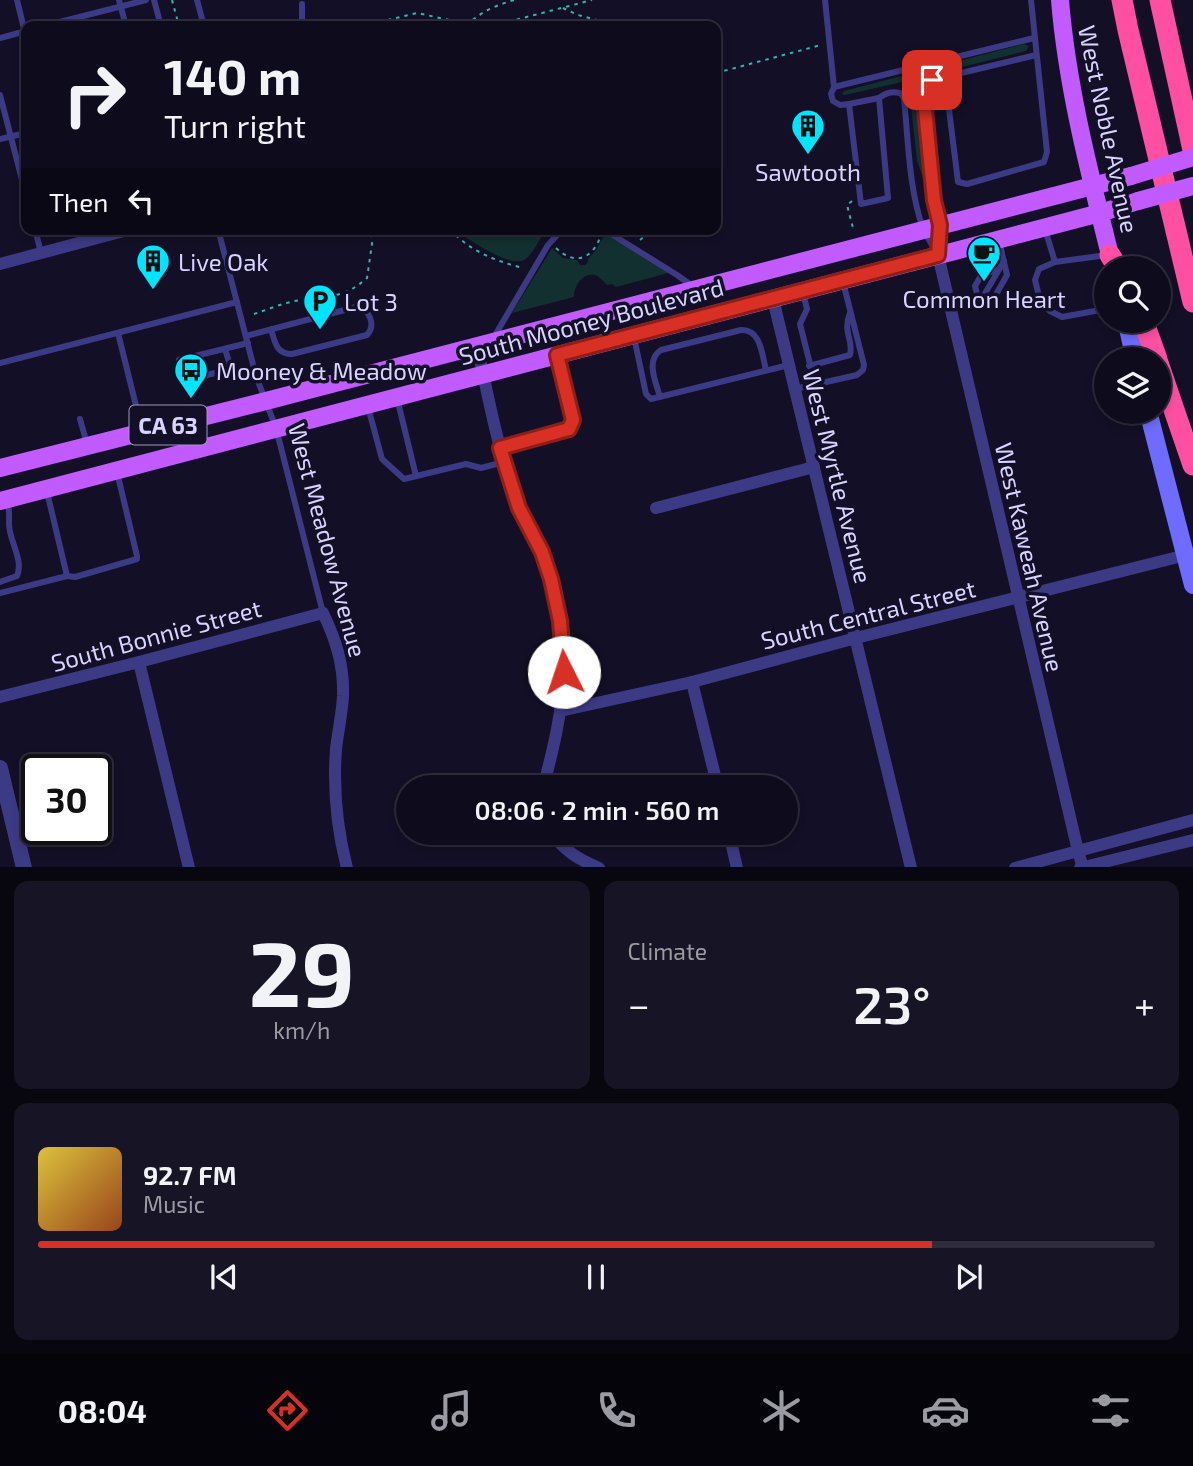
<!DOCTYPE html>
<meta charset="utf-8">
<style>
body{margin:0;font-family:"Exo 2",sans-serif;background:#171425;color:#f1f3f6;height:100vh;display:flex;flex-direction:column;font-size:26px;white-space:nowrap}
*{box-sizing:border-box;margin:0}
p{font-size:23px;color:#9b9ba3}
.icon{flex:none;width:38px;height:38px;fill:none;stroke:currentColor;stroke-width:2;stroke-linecap:round;stroke-linejoin:round}
.map{position:relative;height:867px;overflow:hidden}
.panel{display:flex;flex-direction:column;gap:14px;padding:14px;background:#08060f;flex:1}
.panel>*{flex:none}
.banner{position:absolute;left:21px;top:21px;width:700px;height:214px;border-radius:14px;box-shadow:0 4px 10px #0003,0 0 0 2px #2e2b3b;background:#0e0b1c;color:#f1f3f6;overflow:hidden}
.tools{position:absolute;left:1094px;top:256px;display:grid;gap:14px}
.tools a{display:grid;place-items:center;width:77px;height:77px;border-radius:50%;background:#0e0b1c;box-shadow:0 4px 10px #0003,0 0 0 2px #2e2b3b;font-size:35px}
.speed{position:absolute;left:21px;top:754px;display:flex;gap:14px;font-size:35px;font-weight:700;text-align:center}
.speed>*{display:grid;place-content:center;width:91px;height:91px;border-radius:50%;background:#0e0b1c;box-shadow:0 4px 10px #0003,0 0 0 2px #2e2b3b;line-height:1}
.speed .limit{border:4px solid #111;border-radius:10px;background:#fff;color:#111}
.pin{position:absolute;display:grid;place-items:center;width:60px;height:60px;color:#fff;margin:-30px;border-radius:14px;box-shadow:0 4px 10px #0006}
.me{position:absolute;width:77px;margin:-38px;rotate:356deg;stroke-linejoin:round;filter:drop-shadow(0 0 5px #0008)}
.turn{display:flex;align-items:center;gap:24px;height:147px;padding:0 28px;font-size:32px}
.turn .icon{width:91px;height:91px;stroke-width:2.5}
.turn b{display:block;font-size:49px;line-height:60px}
.then{display:flex;align-items:center;height:66px;padding:0 28px;background:#0003;gap:14px;font-size:26px}
.big{font-size:52px;font-weight:600;line-height:1.1}
.panel .widget{flex:1;display:flex;flex-direction:column;justify-content:center;gap:10px;min-width:0;padding:0 24px;border-radius:14px;background:#171425}
.panel .dial{align-items:center;gap:0}
.dial b{font-size:91px;line-height:1}
.song{display:flex;align-items:center;gap:21px}
.cover{width:84px;height:84px;border-radius:10px;background:linear-gradient(135deg,hsl(50 70% 55%),hsl(20 70% 35%))}
.played{height:7px;border-radius:4px;background:linear-gradient(90deg,#d93025 80%,#2e2b3b 80%)}
.keys{display:flex;justify-content:space-around;direction:ltr}
.heat{display:flex;justify-content:space-between;align-items:center;font-size:38px;direction:ltr}
.panel .tiles{flex:1;display:grid;gap:14px;grid-template-columns:1fr 1fr}
.widget:last-child{grid-column:span 2}
.trip{position:absolute;left:396px;top:775px;width:402px;height:70px;border-radius:35px;background:#0e0b1c;box-shadow:0 4px 10px #0003,0 0 0 2px #2e2b3b;font-weight:600;line-height:70px;text-align:center}
.tab-bar{display:flex;height:112px;justify-content:space-around;align-items:center;background:#06040b;color:#9b9ba3}
.tab-bar .icon{width:49px;height:49px}
.tab-bar .current{color:#d93025}
.tab-bar b{font-size:32px;color:#f1f3f6}
.map>svg:first-child{display:block}
</style>
<div class="map">
<svg width="1193" height="868" viewBox="0 0 1193 868">
<rect width="100%" height="100%" fill="#130f26"/>
<!-- green -->
<g fill="#12302f">
<polygon points="1024,44 1029,46 1026,51 926,76 918,81 915,88 925,183 917,161 909,88 906,84 902,82 845,95 842,94 844,91"/>
<path d="M481,229h65c-6,9 -13,26 -22,31 -14,7 -48,-16 -60,-24v-3z"/>
<path d="M605,234l67,38 -56,15 -4,-3 -5,1c-2,-2 -7,-7 -9,-9 -14,-6 -24,9 -24,21l-62,16 40,-65 11,10 14,2 3,5h5l3,-3v-3l8,-9z"/>
</g>
<g fill="none" stroke-linecap="round" stroke-linejoin="round">
<!-- path -->
<g stroke="#2fb8b0" stroke-width="2" stroke-dasharray="3.5 5" stroke-linecap="butt">
<polyline points="172,0 179,26"/>
<polyline points="563,8 578,15 619,26"/>
<polyline points="363,26 417,13 468,24"/>
<path d="M469,26l-1,-2c14,-13 29,-19 46,-24"/>
<polyline points="492,26 592,0"/>
<polyline points="716,73 821,45"/>
<polyline points="852,201 847,205 853,228"/>
<path d="M450,229c19,22 46,32 73,39"/>
<polyline points="456,234 474,229"/>
<polyline points="640,240 654,229"/>
<path d="M556,248c18,17 35,12 44,-10"/>
<path d="M254,314c15,-5 31,-12 47,-14 29,-5 42,-1 66,-22l5,-34 -1,-15"/>
</g>
<!-- service -->
<g stroke="#3d3a85" stroke-width="6">
<polyline points="17,0 26,37"/>
<polyline points="119,0 126,26"/>
<polyline points="154,0 161,26"/>
<polyline points="197,0 204,26"/>
<path d="M825,0l9,87 -3,7 2,7 7,4 9,-1 12,100 27,-6 -9,-100c7,-5 12,-7 21,-5l4,5c4,40 5,93 19,130 3,8 9,16 13,24"/>
<polyline points="44,26 146,0"/>
<polyline points="300,26 302,19 302,4"/>
<polyline points="0,38 26,31"/>
<polyline points="945,77 958,182 967,184 1044,162 1047,152 1031,0"/>
<polyline points="834,87 1034,38"/>
<polyline points="0,95 26,195"/>
<polyline points="849,104 879,98"/>
<polyline points="0,139 26,133"/>
<polyline points="35,229 41,253"/>
<polyline points="218,229 256,376 276,428 323,613"/>
<polyline points="603,229 677,275 694,287"/>
<polyline points="1045,229 1055,262 1107,255"/>
<polyline points="938,253 940,225 934,200 923,89 926,84 932,80 1036,55"/>
<polyline points="1055,262 1039,269 1035,280 1041,304 1050,311 1062,317 1106,309"/>
<polyline points="803,293 807,309 800,324 815,384"/>
<polyline points="979,302 975,286 982,274 998,270"/>
<polyline points="980,302 1004,261"/>
<polyline points="950,309 994,298 1007,275 999,241"/>
<polyline points="118,333 142,430"/>
<path d="M246,336l110,-29c14,2 20,18 11,28l-75,19c-16,0 -17,-12 -21,-25"/>
<polyline points="494,337 548,245 560,232 566,229"/>
<polyline points="634,337 646,394 651,399 789,365"/>
<polyline points="225,349 230,365 227,370 187,380 182,378 179,360 248,343"/>
<polyline points="0,363 237,302"/>
<path d="M809,366l41,-11c4,-15 -8,-23 0,-42"/>
<polyline points="795,389 857,375 863,370 864,365 843,282"/>
<path d="M660,397c-4,-15 -15,-37 1,-47l80,-20c20,-1 21,25 25,40"/>
<polyline points="397,398 416,476"/>
<polyline points="368,407 382,459 404,479 466,464 481,468 504,462"/>
<polyline points="80,419 87,444"/>
<polyline points="500,448 569,429 573,420 558,358"/>
<polyline points="67,576 75,577 137,559 137,556 117,472"/>
<path d="M0,582l17,-6c7,-17 -8,-35 -8,-52 0,-10 1,-14 -2,-24"/>
<polyline points="0,593 67,576 47,492"/>
</g>
<!-- minor -->
<g stroke="#3d3a85" stroke-width="12">
<polyline points="938,255 1078,851 1083,868"/>
<polyline points="0,264 131,229"/>
<polyline points="773,299 911,868"/>
<path d="M477,345c10,47 19,94 34,140 8,24 21,44 31,67 15,35 22,83 21,120 0,39 -10,78 -20,116"/>
<polyline points="656,508 814,467"/>
<polyline points="139,662 189,868"/>
<polyline points="692,682 718,788"/>
<path d="M0,697l139,-35 184,-49c13,27 21,52 20,83 -1,18 -5,35 -7,53 -3,40 1,80 11,119"/>
<polyline points="560,711 692,682 856,638 1186,555"/>
<path d="M552,833c12,18 28,27 47,35"/>
<polyline points="729,833 737,868"/>
<polyline points="1015,868 1193,820"/>
<polyline points="1080,868 1193,840"/>
</g>
<!-- tertiary -->
<polyline stroke="#3d3a85" stroke-width="16" points="0,768 24,868"/>
<!-- secondary -->
<g stroke="#6f6bff" stroke-width="18">
<polyline points="1126,320 1135,359"/>
<polyline points="1148,411 1193,585"/>
</g>
<!-- primary -->
<g stroke="#c25bff" stroke-width="18">
<path d="M1060,0c7,86 29,171 50,255"/>
<polyline points="0,468 266,401 1131,176"/>
<polyline points="0,501 1100,213 1138,201"/>
</g>
<!-- motorway -->
<g stroke="#ff4fa3" stroke-width="21">
<polyline points="1122,0 1128,30 1193,302"/>
<polyline points="1160,0 1193,150"/>
<polyline points="1110,255 1118,268"/>
<polyline points="1143,320 1157,359"/>
<polyline points="1158,363 1193,465"/>
</g>
<!-- primary-bridge -->
<g stroke="#c25bff" stroke-width="18">
<polyline points="1131,176 1193,157"/>
<polyline points="1138,201 1193,186"/>
</g>
</g>
<g fill="none" stroke-linecap="round" stroke-linejoin="round">
<!-- route casing -->
<g stroke="#8d1f18" stroke-width="18">
<polyline id="route" points="564,672 560,621 551,579 542,552 519,508 500,448 569,429 573,420 557,355 938,255 940,225 934,200 923,89 926,84 932,80"/>
</g>
<!-- route -->
<use href="#route" stroke="#d93025" stroke-width="12"/>
</g>
<!-- icons -->
<defs>
<g id="building-pin" transform="scale(1.75)"><path d="M0 17L-7.5 6A9.5 9.5 0 1 1 7.5 6Z" fill="#00e5ff" stroke="#130f26"/><path d="M-4-6H4V6H1V3H-1V6H-4ZM-2.5-4.3h1.7v1.8h-1.7ZM.8-4.3h1.7v1.8H.8ZM-2.5-1h1.7V.8h-1.7ZM.8-1h1.7V.8H.8Z" fill="#111"/></g>
<g id="cafe-pin" transform="scale(1.75)"><path d="M0 17L-7.5 6A9.5 9.5 0 1 1 7.5 6Z" fill="#00e5ff" stroke="#130f26"/><path d="M-5.5-4.5H6V0H3Q3 3.5 0 3.5H-2.5Q-5.5 3.5-5.5 0ZM3-3.2v2h1.7v-2ZM-6 4.5H4V6H-6Z" fill="#111"/></g>
<g id="parking-pin" transform="scale(1.75)"><path d="M0 17L-7.5 6A9.5 9.5 0 1 1 7.5 6Z" fill="#00e5ff" stroke="#130f26"/><path d="M-3.5-5.5H1a3.5 3.5 0 0 1 0 7H-1V5.5H-3.5ZM-1-3.4V-.6H.8a1.4 1.4 0 0 0 0-2.8Z" fill="#111"/></g>
<g id="bus-pin" transform="scale(1.75)"><path d="M0 17L-7.5 6A9.5 9.5 0 1 1 7.5 6Z" fill="#00e5ff" stroke="#130f26"/><path d="M-5-6H5V4H4V6H2V4H-2V6H-4V4H-5ZM-3.5-4V0h7V-4ZM-3.5 1.2v1.5H-2V1.2ZM2 1.2v1.5H3.5V1.2Z" fill="#111"/></g>
</defs>
<g fill-rule="evenodd">
<use href="#building-pin" x="808" y="126"/>
<use href="#cafe-pin" x="984" y="253"/>
<use href="#building-pin" x="153" y="261"/>
<use href="#parking-pin" x="320" y="301"/>
<use href="#bus-pin" x="191" y="370"/>
</g>
<g text-anchor="middle" dominant-baseline="central" stroke-width="7" stroke-linejoin="round" paint-order="stroke">
<!-- shield labels -->
<rect fill="#130f26" stroke="#9e99be" stroke-width="2" x="129.5" y="405.5" width="77" height="39" rx="5"/>
<g font-size="23" font-weight="bold" fill="#d9d4ff">
<text x="168" y="425">CA 63</text>
</g>
<!-- street labels -->
<g font-size="24" fill="#d9d4ff" stroke="#130f26">
<text transform="translate(1109 129) rotate(78)">West Noble Avenue</text>
<text transform="translate(591 321) rotate(-15)">South Mooney Boulevard</text>
<text transform="translate(838 476) rotate(76)">West Myrtle Avenue</text>
<text transform="translate(328 540) rotate(75)">West Meadow Avenue</text>
<text transform="translate(1030 557) rotate(77)">West Kaweah Avenue</text>
<text transform="translate(868 614) rotate(-14)">South Central Street</text>
<text transform="translate(156 635) rotate(-15)">South Bonnie Street</text>
</g>
<!-- poi labels -->
<g font-size="24" fill="#d9d4ff" stroke="#130f26" text-anchor="start">
<text x="808" y="171" text-anchor="middle">Sawtooth</text>
<text x="178" y="261">Live Oak</text>
<text x="984" y="298" text-anchor="middle">Common Heart</text>
<text x="344" y="301">Lot 3</text>
<text x="216" y="370">Mooney &amp; Meadow</text>
</g>
</g>
</svg>
<div class="tools">
<a><svg class="icon" aria-label="search" viewBox="0 0 24 24"><circle cx="10" cy="10" r="6"/><path d="M15 15l6 6"/></svg></a>
<a><svg class="icon" aria-label="layers" viewBox="0 0 24 24"><path d="M12 4l9 5-9 5-9-5zM3 14l9 5 9-5"/></svg></a>
</div>
<div class="speed"><div class="limit">30</div></div>
<div class="pin" style="left:932px;top:80px;background:#d93025"><svg class="icon" aria-label="arrive" viewBox="0 0 24 24"><path d="M6 21V4h12l-3 4 3 4H6"/></svg></div>
<svg class="me" style="left:564px;top:672px" viewBox="-20 -20 40 40"><circle r="19" fill="#fff"/><path d="M0-13L10 11 0 6-10 11z" fill="#d93025"/></svg>
<div class="trip">08:06 · 2 min · 560 m</div>
<div class="banner">
<div class="turn"><svg class="icon" aria-label="right" viewBox="0 0 24 24"><path d="M7 20v-9h11M14 6l5 5-5 5"/></svg><div><b>140 m</b>Turn right</div></div>
<div class="then">Then<svg class="icon" aria-label="left" viewBox="0 0 24 24"><path d="M17 20v-9H6M10 6l-5 5 5 5"/></svg></div>
</div>
</div>
<section class="panel">
<div class="tiles">
<div class="widget dial"><b>29</b><p>km/h</p></div>
<div class="widget"><p>Climate</p>
<div class="heat"><a>−</a><b class="big">23°</b><a>+</a></div>
</div>
<div class="widget">
<div class="song"><i class="cover"></i><div><b>92.7 FM</b><p>Music</p></div></div>
<div class="played"></div>
<div class="keys"><svg class="icon" aria-label="previous" viewBox="0 0 24 24"><path d="M18 5L8 12l10 7zM5 5v14"/></svg><svg class="icon" aria-label="pause" viewBox="0 0 24 24"><path d="M8 5v14M16 5v14"/></svg><svg class="icon" aria-label="next" viewBox="0 0 24 24"><path d="M6 5l10 7-10 7zM19 5v14"/></svg></div>
</div>
</div>
</section>
<nav class="tab-bar">
<b>08:04</b>
<svg class="icon current" aria-label="directions" viewBox="0 0 24 24"><path d="M12 3l9 9-9 9-9-9zM9 14v-3h6M13 9l2 2-2 2"/></svg>
<svg class="icon" aria-label="music" viewBox="0 0 24 24"><path d="M9 18V5l10-2v13"/><circle cx="6" cy="18" r="3"/><circle cx="16" cy="16" r="3"/></svg>
<svg class="icon" aria-label="phone" viewBox="0 0 24 24"><path d="M5 4h4l2 5-3 2q2 4 5 5l2-3 5 2v4C11 20 4 13 5 4z"/></svg>
<svg class="icon" aria-label="climate" viewBox="0 0 24 24"><path d="M12 3v18M4 7l16 10M4 17L20 7"/></svg>
<svg class="icon" aria-label="car" viewBox="0 0 24 24"><path d="M5 17H2v-5l4-1 3-4h7l3 4 3 1v5h-3M9 17h6M6 11h13"/><circle cx="7" cy="17" r="2"/><circle cx="17" cy="17" r="2"/></svg>
<svg class="icon" aria-label="filters" viewBox="0 0 24 24"><path d="M4 7h16M4 17h16"/><circle cx="9" cy="7" r="2"/><circle cx="15" cy="17" r="2"/></svg>
</nav>
